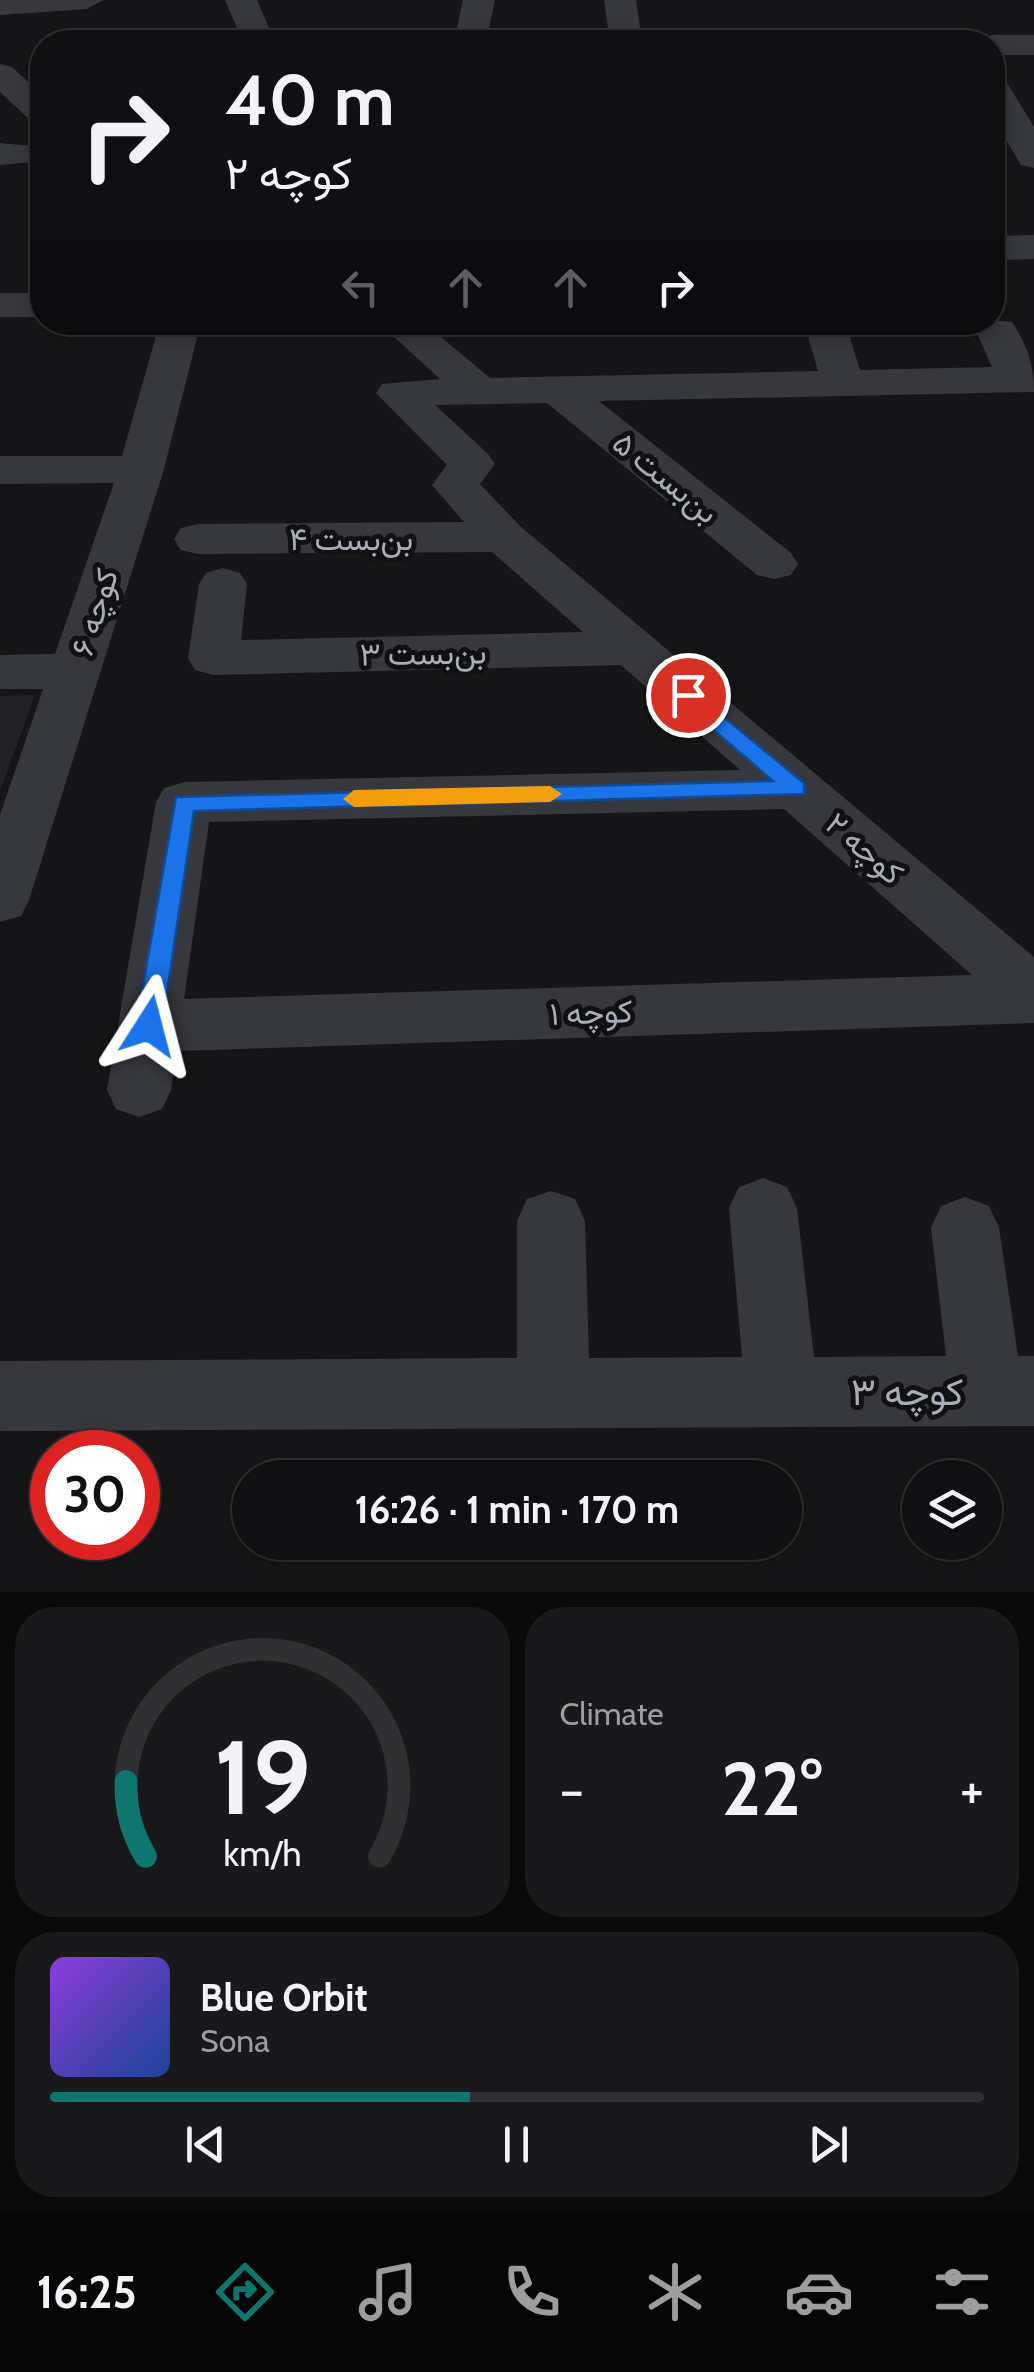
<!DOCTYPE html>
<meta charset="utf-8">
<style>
body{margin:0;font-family:Cabin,Vazirmatn,sans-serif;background:#19191b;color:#f1f3f6;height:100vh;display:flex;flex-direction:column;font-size:38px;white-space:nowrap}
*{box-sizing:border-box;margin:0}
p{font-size:32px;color:#9c9d9f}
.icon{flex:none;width:55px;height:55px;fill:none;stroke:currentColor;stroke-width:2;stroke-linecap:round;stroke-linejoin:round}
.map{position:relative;height:1592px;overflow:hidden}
.details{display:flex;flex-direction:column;gap:15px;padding:15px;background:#09090a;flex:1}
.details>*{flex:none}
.guide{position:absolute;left:30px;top:30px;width:975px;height:305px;border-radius:40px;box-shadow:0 5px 15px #0003,0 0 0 2px #303032;background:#101012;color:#f1f3f6;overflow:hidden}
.fabs{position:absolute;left:902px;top:1460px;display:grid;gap:20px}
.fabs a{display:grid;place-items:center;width:100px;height:100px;border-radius:50%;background:#101012;box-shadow:0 5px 15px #0003,0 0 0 2px #303032;font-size:50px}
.speed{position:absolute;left:30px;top:1430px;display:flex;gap:20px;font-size:50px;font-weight:700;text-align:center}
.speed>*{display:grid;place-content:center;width:130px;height:130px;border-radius:50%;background:#101012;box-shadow:0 5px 15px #0003,0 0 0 2px #303032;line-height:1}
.speed .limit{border:15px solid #d22;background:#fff;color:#111}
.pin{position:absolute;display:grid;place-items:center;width:85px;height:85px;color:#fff;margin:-42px;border:5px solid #fff;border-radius:50%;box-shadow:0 2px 10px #0007}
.me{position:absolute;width:110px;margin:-55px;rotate:9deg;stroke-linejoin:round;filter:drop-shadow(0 0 8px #0008)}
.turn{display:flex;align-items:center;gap:35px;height:210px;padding:0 30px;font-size:45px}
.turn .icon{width:130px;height:130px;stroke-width:2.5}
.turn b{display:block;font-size:70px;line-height:85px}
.lanes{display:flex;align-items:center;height:95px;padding:0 30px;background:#0003;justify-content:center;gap:50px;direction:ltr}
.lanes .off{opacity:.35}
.big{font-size:75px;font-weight:700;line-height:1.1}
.details .card{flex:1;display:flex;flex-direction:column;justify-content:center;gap:15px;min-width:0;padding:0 35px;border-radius:40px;background:#19191b}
.details .dial{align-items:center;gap:0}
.dial svg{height:260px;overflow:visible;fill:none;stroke:#303032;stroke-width:7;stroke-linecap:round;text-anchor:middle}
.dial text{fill:#f1f3f6;stroke:none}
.song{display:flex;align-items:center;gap:30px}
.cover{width:120px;height:120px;border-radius:15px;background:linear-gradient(135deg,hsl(270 70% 55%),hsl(220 70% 35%))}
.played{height:10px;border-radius:5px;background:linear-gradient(90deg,#0f766e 45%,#303032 45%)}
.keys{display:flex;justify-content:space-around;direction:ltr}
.heat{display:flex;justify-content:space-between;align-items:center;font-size:55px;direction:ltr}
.details .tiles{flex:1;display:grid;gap:15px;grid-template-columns:1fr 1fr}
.card:last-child{grid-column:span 2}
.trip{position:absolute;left:232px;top:1460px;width:570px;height:100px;border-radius:50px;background:#101012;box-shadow:0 5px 15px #0003,0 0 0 2px #303032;font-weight:700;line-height:100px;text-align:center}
.tab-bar{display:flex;height:160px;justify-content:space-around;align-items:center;background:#060607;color:#9c9d9f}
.tab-bar .icon{width:70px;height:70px}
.tab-bar .active{color:#0f766e}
.tab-bar b{font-size:45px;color:#f1f3f6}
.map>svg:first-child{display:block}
</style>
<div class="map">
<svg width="1034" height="1592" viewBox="0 0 1034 1592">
<rect width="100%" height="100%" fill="#161618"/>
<!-- built -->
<polygon fill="#222225" points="35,695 0,791 0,696"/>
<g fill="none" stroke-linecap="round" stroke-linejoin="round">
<!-- minor -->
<g fill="#37383d" fill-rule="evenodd">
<polygon points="0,0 103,0 87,9 0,15"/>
<polygon points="225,0 257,0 275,42 243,42"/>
<polygon points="463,0 495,0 486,42 454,42"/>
<polygon points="604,0 636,0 642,42 610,42"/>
<polygon points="992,35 1034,35 1034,55 992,55 992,42 977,42"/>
<polygon points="0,64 12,67 42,95 42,123 30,120 0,92"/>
<polygon points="992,75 1004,78 1034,127 1034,168 1021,165 992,116"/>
<polygon points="0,143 33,146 38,154 33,162 0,165"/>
<polygon points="1034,235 1034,259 992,260 992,236"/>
<rect x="0" y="293" width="42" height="24"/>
<path d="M992,320l20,2c15,22 22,43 22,70l-435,9 192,152 7,11 -7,11 -17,4 -17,-4 -210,-172 -112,2 53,49 7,10 -15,20 41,43 513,430v66l-858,28 -5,39 -9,19 -23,8 -23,-8 -9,-19 49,-288 8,-14 20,-6 556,-12 -119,-105 -408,10 -18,-5 -7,-12 11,-74 7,-11 17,-5 17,5 7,11 -6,56 342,-8 -91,-80 -294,2 -17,-4 -7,-11 7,-11 17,-4 266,-2 -32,-37 15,-20 -71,-72 6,-9 58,-5 -62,-57h45l67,56 328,-7 -14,-49h41l15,48 132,-3 -16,-36 6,-9zM784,809l188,166 -788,24 25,-177z"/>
<polygon points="160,322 201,322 164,469 29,900 21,916 0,922 0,815 43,689 0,689 0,655 55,654 114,483 0,484 0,456 122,456"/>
<polygon points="763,1178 787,1187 797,1208 814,1357 946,1356 931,1228 941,1206 965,1197 989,1206 999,1228 1018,1356 1034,1356 1034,1426 0,1431 0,1361 517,1358 517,1221 527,1199 551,1191 575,1199 585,1221 589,1358 742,1357 729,1208 739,1187"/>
</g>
</g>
<!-- route -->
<polygon fill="#1a73e8" stroke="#114b97" stroke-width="2.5" points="688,688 804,783 804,794 194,811 162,1026 149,1037 140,1033 136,1026 176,797 773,781 680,701 680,690"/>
<!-- slow -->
<polygon fill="#f59e0b" points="550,786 562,794 550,802 354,807 343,799 354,790"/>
<g text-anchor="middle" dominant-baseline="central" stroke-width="10" stroke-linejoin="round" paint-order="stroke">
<!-- street labels -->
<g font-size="32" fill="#a8adb8" stroke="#111113">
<text transform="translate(666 477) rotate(39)">بن‌بست ۵</text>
<text x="351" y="538">بن‌بست ۴</text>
<text transform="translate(94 612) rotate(-72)">کوچه ۶</text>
<text transform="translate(423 653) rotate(-1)">بن‌بست ۳</text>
<text transform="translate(865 848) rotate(41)">کوچه ۲</text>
<text transform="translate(591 1012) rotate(-2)">کوچه ۱</text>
</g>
<!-- near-street labels -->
<g font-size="38" fill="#a8adb8" stroke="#111113">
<text x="907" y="1391">کوچه ۳</text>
</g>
</g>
</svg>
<div class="fabs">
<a><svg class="icon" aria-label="layers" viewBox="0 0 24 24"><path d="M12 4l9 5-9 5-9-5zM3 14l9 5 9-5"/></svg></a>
</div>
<div class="speed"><div class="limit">30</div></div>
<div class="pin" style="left:688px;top:695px;background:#d93025"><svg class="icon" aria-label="arrive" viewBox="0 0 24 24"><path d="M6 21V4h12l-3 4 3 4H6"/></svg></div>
<svg class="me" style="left:149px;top:1026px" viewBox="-20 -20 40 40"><path d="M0-17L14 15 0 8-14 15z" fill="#1a73e8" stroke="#fff" stroke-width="4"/></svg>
<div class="trip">16:26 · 1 min · 170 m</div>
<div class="guide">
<div class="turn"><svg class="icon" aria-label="right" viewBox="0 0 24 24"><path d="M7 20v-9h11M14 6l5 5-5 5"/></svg><div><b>40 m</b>کوچه ۲</div></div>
<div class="lanes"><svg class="icon off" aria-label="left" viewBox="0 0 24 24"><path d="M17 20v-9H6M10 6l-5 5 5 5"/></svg><svg class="icon off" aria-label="ahead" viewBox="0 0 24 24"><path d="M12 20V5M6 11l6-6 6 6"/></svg><svg class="icon off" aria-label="ahead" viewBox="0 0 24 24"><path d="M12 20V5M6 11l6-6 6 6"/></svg><svg class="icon" aria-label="right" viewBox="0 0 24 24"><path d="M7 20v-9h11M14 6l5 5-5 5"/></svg></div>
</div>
</div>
<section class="details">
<div class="tiles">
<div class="card dial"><svg viewBox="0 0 100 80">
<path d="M14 69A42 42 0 1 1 86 69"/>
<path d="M14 69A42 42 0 0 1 8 46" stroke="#0f766e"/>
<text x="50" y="56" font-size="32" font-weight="700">19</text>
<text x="50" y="72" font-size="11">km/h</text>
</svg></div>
<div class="card"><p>Climate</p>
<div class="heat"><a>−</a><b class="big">22°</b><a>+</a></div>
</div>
<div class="card">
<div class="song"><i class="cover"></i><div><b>Blue Orbit</b><p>Sona</p></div></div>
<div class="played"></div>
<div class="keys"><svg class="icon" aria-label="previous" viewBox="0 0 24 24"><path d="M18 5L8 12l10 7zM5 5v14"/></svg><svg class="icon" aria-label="pause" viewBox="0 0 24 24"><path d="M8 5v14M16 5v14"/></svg><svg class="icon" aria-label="next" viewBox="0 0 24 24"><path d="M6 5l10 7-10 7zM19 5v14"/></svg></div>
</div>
</div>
</section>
<nav class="tab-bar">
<b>16:25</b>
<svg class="icon active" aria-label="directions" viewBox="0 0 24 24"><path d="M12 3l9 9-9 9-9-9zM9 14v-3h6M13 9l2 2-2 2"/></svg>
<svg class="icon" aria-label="music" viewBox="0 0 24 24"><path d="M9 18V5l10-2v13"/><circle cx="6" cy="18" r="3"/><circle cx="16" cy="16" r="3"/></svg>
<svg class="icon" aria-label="phone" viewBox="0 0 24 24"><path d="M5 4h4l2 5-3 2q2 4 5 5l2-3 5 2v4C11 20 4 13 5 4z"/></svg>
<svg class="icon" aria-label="climate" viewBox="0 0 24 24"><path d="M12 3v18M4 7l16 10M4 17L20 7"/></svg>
<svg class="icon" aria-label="car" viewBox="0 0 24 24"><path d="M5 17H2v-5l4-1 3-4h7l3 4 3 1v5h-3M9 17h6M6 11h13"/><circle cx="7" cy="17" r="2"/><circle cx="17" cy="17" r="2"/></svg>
<svg class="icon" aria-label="filters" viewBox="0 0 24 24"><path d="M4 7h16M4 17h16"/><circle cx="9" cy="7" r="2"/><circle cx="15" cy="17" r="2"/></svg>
</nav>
